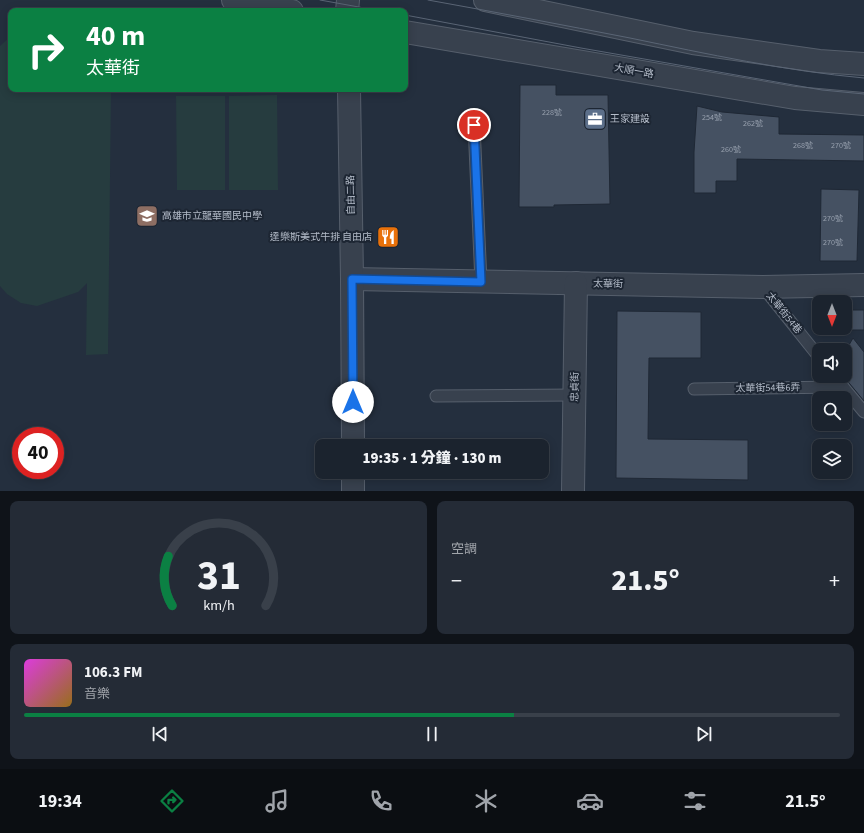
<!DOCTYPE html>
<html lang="zh-TW">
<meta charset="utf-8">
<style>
body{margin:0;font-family:"Source Sans 3","Noto Sans TC",sans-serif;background:#242b36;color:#f1f3f6;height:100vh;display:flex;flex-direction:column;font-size:15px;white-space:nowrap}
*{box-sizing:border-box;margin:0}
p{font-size:13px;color:#a0a4aa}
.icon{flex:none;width:22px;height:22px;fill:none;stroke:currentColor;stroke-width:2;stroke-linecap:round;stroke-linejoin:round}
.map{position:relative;height:491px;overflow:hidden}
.sheet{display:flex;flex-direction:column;gap:10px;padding:10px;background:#0f1319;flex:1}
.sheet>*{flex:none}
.banner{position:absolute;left:8px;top:8px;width:400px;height:84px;border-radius:8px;box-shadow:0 2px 10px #0003,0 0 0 1px #39404a;background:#0b8043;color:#fff;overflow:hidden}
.needle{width:26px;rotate:180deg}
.fabs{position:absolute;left:812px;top:295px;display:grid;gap:8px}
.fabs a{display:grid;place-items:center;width:40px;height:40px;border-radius:8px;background:#1b232e;box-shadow:0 2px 10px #0003,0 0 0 1px #39404a;font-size:20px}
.speed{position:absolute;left:12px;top:427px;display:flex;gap:8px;font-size:20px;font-weight:700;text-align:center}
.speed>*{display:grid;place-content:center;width:52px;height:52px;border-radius:50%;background:#1b232e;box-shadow:0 2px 10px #0003,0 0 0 1px #39404a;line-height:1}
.speed .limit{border:6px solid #d22;background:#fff;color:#111}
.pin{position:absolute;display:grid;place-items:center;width:34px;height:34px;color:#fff;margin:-17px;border:2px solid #fff;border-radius:50%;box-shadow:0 1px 4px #0007}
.me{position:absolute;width:44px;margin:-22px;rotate:0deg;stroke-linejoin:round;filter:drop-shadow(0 0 3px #0008)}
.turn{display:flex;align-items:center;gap:14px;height:84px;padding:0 12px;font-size:18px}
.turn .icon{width:52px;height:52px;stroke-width:2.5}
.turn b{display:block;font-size:28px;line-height:34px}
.big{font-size:30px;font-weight:800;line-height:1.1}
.sheet .tile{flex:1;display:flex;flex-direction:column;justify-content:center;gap:6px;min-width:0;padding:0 14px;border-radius:8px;background:#242b36}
.sheet .dial{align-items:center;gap:0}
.dial svg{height:104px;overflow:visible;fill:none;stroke:#39404a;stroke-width:7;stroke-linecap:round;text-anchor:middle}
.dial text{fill:#f1f3f6;stroke:none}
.song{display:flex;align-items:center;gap:12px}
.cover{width:48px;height:48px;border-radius:6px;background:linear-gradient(135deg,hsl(300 70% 55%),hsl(40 70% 35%))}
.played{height:4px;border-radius:2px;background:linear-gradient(90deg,#0b8043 60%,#39404a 60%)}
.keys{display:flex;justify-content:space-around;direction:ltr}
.heat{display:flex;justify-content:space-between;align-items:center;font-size:22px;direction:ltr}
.sheet .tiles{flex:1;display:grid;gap:10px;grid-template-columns:1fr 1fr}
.tile:last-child{grid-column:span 2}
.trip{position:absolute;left:315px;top:439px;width:234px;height:40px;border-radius:8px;background:#1b232e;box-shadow:0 2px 10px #0003,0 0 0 1px #39404a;font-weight:800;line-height:40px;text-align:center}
.menu{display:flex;height:64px;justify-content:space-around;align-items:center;background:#0b0e12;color:#a0a4aa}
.menu .icon{width:28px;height:28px}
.menu .active{color:#0b8043}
.menu b{font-size:18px;color:#f1f3f6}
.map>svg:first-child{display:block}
</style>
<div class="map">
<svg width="864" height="491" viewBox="0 0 864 491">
<rect width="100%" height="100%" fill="#242f3e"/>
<!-- green -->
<g fill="#263c3f">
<polygon points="11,36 11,89 111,89 108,354 86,355 87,283 78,292 37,306 21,303 7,294 0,286 0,46"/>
<polygon points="277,95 278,190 229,190 229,96"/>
<polygon points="176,96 225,96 225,190 177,190"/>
</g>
<!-- building -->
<g fill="#455162" stroke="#1f2835">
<polygon points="520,85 556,85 556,95 608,95 610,204 554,205 554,207 519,207"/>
<polygon points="697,106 722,112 779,117 779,134 864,135 864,161 737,159 737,181 716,181 716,193 694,193 694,152"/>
<polygon points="821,189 859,190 857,261 820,261"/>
<polygon points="816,310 819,310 819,328 845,328 845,310 864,310 864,330 816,330"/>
<polygon points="617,311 701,312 701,358 649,358 648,439 748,440 748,480 616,478"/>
<polygon points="853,338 864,352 864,401 845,378 845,352"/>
</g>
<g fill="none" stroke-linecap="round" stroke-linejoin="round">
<!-- service casing -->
<g stroke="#565f6c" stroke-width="13">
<g id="service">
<polyline points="474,125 481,282"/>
<polyline points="763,287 819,357"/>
<polyline points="834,376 864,412"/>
<polyline points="694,389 843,387"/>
<polyline points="436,396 575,395"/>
</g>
</g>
<!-- minor casing -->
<g stroke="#565f6c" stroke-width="24">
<g id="minor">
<polyline points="352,279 763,287 864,285"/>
<polyline points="573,491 576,283"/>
</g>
</g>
<!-- tertiary casing -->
<g stroke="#565f6c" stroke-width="24">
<g id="tertiary">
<polyline points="233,0 292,11"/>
<polyline points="485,0 693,43 819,61 864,64"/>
<polyline points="347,11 348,0"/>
<polyline points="405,32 795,98 864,104"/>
<polyline points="349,89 352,279 353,446"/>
<polyline points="353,472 353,491"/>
</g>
</g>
<!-- service -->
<use href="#service" stroke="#38414e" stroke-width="11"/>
<!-- minor -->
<use href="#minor" stroke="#38414e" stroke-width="22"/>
<!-- tertiary -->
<use href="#tertiary" stroke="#38414e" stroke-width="22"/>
<!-- tram -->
<g stroke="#5a6575" stroke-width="1">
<polyline points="320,0 381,11"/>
<path d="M428,0c67,12 135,25 202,38 78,16 155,33 234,40"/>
<polyline points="405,15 581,48 822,90 864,94"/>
</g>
</g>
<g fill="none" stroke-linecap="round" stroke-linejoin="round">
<!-- route casing -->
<g stroke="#114b97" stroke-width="10">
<polyline id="route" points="353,402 352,279 481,282 474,125"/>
</g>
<!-- route -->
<use href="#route" stroke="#1a73e8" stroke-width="7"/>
</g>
<!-- icons -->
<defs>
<g id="office-square" transform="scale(1.15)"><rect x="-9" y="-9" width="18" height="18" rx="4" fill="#5c6f8a" stroke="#1d2633"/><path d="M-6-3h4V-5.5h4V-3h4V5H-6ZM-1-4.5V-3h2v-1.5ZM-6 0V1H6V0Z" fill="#fff"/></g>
<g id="school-square" transform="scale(1.15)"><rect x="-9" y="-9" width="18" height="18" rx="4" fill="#8d6e63" stroke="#1d2633"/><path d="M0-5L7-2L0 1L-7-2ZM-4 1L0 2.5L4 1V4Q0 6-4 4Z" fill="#fff"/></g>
<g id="restaurant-square" transform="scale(1.15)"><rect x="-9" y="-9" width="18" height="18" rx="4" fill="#e8710a" stroke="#1d2633"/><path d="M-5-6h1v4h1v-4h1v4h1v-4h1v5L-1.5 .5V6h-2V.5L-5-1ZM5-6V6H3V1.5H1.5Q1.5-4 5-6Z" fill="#fff"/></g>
</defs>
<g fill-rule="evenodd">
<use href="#office-square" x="595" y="119"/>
<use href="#school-square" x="147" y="216"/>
<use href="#restaurant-square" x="388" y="237"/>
</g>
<g text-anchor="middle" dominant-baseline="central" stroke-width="4" stroke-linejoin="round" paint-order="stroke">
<!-- number labels -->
<g font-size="8" fill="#98a1af">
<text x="552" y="112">228號</text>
<text x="712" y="117">254號</text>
<text x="753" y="123">262號</text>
<text x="803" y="145">268號</text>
<text x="841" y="145">270號</text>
<text x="731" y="149">260號</text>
<text x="833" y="218">270號</text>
<text x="833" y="242">270號</text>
</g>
<!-- street labels -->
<g font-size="10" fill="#b4bcc9" stroke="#1d2633">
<text transform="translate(634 71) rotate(10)">大順一路</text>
<text transform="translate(351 195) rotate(-91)">自由二路</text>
<text transform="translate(608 284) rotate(1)">太華街</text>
<text transform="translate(784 313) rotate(51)">太華街54巷</text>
<text transform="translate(575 387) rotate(-89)">忠貞街</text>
<text transform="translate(768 388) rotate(-1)">太華街54巷6弄</text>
</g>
<!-- poi labels -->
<g font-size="10" fill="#b4bcc9" stroke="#1d2633" text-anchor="start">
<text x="610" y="119">王家建設</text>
<text x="162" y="216">高雄市立龍華國民中學</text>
<text x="372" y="237" text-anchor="end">達樂斯美式牛排 自由店</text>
</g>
</g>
</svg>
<div class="fabs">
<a><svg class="needle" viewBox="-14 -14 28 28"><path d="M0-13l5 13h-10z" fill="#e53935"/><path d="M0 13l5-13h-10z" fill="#a0a4aa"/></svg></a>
<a><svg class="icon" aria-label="sound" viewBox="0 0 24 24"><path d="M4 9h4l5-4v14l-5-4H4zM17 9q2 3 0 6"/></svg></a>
<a><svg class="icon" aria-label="search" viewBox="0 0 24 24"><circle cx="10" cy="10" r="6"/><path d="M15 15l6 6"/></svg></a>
<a><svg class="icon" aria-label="layers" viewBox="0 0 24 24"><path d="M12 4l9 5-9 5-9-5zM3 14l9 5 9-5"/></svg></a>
</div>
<div class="speed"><div class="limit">40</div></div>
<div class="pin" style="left:474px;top:125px;background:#d93025"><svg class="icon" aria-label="arrive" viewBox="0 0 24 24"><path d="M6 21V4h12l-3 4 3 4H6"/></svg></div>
<svg class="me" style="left:353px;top:402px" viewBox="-20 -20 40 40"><circle r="19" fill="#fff"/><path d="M0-13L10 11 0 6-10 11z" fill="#1a73e8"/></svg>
<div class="trip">19:35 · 1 分鐘 · 130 m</div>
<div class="banner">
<div class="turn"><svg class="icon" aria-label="right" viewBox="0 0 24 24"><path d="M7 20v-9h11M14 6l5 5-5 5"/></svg><div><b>40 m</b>太華街</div></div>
</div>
</div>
<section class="sheet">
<div class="tiles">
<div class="tile dial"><svg viewBox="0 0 100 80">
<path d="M14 69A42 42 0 1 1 86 69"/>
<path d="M14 69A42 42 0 0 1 11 31" stroke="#0b8043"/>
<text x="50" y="56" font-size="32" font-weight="700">31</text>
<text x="50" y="72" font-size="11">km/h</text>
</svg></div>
<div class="tile"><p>空調</p>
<div class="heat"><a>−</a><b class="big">21.5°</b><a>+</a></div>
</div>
<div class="tile">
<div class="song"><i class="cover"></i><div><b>106.3 FM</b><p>音樂</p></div></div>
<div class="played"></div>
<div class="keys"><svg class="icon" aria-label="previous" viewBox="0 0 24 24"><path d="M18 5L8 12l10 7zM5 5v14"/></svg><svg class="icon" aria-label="pause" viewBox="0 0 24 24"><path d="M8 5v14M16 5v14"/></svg><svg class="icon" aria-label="next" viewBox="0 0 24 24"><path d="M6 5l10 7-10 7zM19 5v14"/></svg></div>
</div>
</div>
</section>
<nav class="menu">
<b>19:34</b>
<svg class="icon active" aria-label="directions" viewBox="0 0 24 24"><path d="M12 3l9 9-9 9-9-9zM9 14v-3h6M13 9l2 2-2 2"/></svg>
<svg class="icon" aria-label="music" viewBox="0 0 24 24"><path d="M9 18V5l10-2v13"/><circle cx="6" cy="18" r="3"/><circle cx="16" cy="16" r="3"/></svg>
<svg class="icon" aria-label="phone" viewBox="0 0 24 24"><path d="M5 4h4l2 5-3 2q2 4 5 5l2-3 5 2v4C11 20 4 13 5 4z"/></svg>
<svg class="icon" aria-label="climate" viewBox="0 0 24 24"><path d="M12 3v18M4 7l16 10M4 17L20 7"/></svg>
<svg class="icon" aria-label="car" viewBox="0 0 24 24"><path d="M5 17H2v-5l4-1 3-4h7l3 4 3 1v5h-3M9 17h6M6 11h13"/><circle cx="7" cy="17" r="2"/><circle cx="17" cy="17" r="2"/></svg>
<svg class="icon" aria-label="filters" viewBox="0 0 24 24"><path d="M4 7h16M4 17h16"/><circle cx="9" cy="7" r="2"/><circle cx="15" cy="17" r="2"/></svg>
<b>21.5°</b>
</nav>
